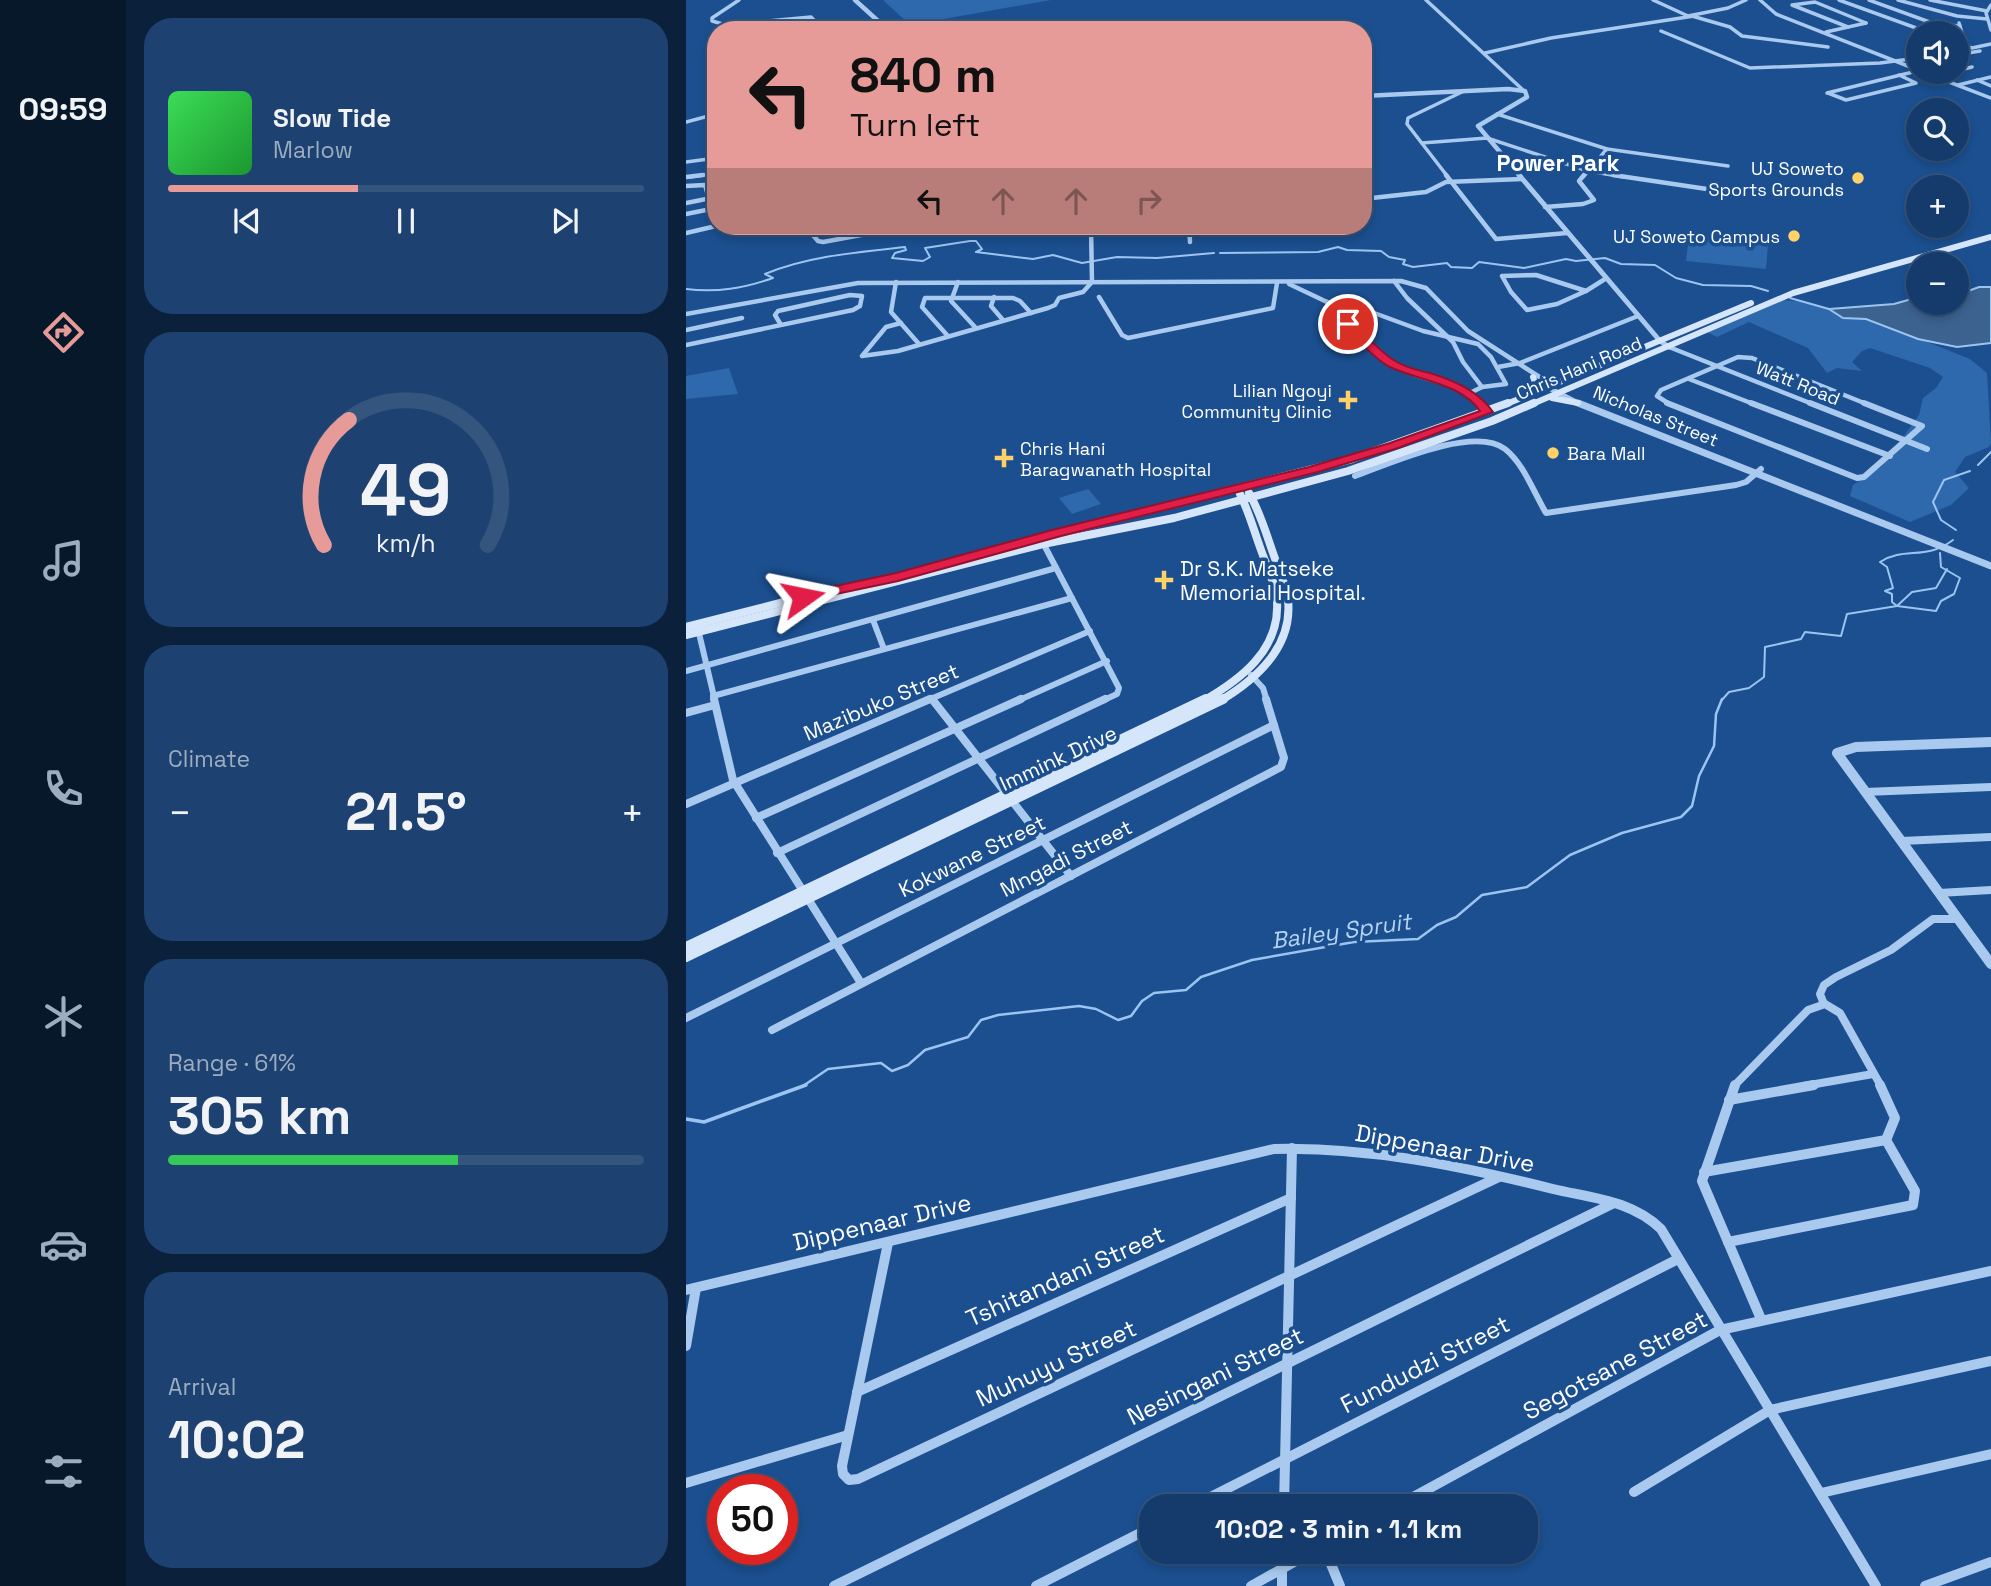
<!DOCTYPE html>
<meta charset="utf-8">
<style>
body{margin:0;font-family:"Space Grotesk",sans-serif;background:#1d4271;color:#f1f3f6;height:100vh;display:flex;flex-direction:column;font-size:26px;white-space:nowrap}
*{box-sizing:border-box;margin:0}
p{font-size:23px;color:#9dadc1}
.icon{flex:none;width:38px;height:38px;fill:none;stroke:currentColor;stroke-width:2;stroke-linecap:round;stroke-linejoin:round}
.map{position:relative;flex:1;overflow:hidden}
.side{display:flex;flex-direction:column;gap:18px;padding:18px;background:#0b203b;width:560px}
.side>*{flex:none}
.hud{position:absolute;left:21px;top:21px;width:665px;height:214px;border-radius:28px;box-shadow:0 4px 10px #0003,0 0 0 2px #33557e;background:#e69b98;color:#111;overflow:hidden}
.buttons{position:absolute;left:1220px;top:21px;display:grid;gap:14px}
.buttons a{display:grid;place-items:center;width:63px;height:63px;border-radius:50%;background:#143b6b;box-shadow:0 4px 10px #0003,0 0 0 2px #33557e;font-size:35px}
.speed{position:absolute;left:21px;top:1474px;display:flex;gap:14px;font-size:35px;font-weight:700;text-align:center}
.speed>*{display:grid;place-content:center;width:91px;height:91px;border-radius:50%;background:#143b6b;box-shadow:0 4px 10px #0003,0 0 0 2px #33557e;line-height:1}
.speed .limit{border:10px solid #d22;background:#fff;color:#111}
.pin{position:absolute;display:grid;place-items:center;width:60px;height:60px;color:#fff;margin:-30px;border:4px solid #fff;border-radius:50%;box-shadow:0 2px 7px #0007}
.me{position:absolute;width:77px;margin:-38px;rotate:78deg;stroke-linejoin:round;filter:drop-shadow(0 0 5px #0008)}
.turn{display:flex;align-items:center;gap:24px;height:147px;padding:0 28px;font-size:32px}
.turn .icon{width:91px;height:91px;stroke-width:2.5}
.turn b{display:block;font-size:49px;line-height:60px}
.lanes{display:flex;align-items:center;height:66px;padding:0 28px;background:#0003;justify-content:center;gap:35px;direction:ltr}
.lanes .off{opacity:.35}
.big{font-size:52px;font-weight:600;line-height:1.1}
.side .widget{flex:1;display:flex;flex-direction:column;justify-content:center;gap:10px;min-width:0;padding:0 24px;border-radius:28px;background:#1d4271}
.side .dial{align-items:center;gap:0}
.dial svg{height:182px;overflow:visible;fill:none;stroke:#33557e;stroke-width:7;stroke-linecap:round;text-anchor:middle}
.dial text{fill:#f1f3f6;stroke:none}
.song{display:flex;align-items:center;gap:21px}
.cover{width:84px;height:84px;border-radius:10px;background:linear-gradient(135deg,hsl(130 70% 55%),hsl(130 70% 35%))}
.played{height:7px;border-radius:4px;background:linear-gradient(90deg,#e69b98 40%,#33557e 40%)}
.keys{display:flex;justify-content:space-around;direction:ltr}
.heat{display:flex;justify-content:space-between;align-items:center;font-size:38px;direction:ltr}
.charge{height:10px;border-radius:5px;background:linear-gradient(90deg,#34c759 61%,#33557e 0)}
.trip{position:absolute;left:453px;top:1494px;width:399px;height:70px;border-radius:28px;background:#143b6b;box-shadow:0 4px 10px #0003,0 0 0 2px #33557e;font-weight:600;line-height:70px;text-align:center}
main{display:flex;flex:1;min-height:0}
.dock{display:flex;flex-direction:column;width:126px;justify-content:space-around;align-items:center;background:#08182b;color:#9dadc1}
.dock .icon{width:49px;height:49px}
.dock .current{color:#e69b98}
.dock b{font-size:32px;color:#f1f3f6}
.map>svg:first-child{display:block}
</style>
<main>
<nav class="dock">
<b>09:59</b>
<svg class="icon current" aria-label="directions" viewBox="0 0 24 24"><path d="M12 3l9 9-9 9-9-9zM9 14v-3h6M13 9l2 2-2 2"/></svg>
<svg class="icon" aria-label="music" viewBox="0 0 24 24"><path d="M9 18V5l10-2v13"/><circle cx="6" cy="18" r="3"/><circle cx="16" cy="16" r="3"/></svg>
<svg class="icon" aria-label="phone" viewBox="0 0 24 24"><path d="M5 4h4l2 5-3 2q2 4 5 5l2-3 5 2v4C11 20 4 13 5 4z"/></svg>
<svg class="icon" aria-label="climate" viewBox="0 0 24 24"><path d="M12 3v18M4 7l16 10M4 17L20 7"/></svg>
<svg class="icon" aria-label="car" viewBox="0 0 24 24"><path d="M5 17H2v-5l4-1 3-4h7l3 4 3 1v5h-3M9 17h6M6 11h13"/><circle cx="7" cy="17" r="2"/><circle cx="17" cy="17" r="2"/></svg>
<svg class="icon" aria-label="filters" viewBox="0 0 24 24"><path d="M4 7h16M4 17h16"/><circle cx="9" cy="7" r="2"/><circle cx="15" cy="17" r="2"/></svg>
</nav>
<section class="side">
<div class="widget">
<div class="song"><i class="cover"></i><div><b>Slow Tide</b><p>Marlow</p></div></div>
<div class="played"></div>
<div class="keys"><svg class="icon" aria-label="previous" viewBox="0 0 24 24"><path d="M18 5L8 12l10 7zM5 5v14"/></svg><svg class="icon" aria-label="pause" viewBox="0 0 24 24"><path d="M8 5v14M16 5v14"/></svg><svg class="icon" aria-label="next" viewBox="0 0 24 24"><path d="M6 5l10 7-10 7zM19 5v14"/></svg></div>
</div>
<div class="widget dial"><svg viewBox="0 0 100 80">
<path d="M14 69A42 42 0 1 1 86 69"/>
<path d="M14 69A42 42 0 0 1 25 14" stroke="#e69b98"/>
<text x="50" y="56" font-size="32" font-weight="700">49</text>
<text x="50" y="72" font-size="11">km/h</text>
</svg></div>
<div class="widget"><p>Climate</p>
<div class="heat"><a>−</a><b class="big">21.5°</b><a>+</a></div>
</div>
<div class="widget"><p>Range · 61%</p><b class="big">305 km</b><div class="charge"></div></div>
<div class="widget"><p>Arrival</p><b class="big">10:02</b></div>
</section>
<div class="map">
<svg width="1305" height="1586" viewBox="0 0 1305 1586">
<rect width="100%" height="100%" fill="#1b4f8f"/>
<!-- green -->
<g fill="#2e69ad">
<polygon points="197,0 365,0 224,25"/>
<polygon points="1026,234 1050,236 1050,242 1082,245 1080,269 1000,261 1003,237 1024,239"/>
<polygon points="1090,300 1113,301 1143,309 1157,318 1180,319 1201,326 1284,359 1301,373 1305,443 1303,447 1279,457 1269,472 1283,488 1265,505 1224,522 1164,496 1167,485 1196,466 1233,415 1237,398 1250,388 1257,377 1244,368 1184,348 1176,351 1166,362 1176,371 1151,368 1141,373 1122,348 1063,322 1031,337 1021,332"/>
<polygon points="43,368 52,394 0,399 0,376"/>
<polygon points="402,489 415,504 386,514 373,498"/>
</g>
<!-- water -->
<polygon fill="#3c6290" stroke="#9cc4f0" stroke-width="2" points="1293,287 1305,287 1305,343 1271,347 1232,339 1180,319 1157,318 1143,309 1208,304 1229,298 1232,298 1232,303 1270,303 1271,295"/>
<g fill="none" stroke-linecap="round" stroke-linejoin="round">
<!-- stream-far2 -->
<g stroke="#9cc4f0" stroke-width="2">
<polyline points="534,253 632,252 652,247 661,250 695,251 703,257 719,260 717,264 727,267 761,263 765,267 786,268 793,262 838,268 880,259 890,261 919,258 935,264 969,265 990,278 1017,285 1065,286 1082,291"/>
<path d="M0,289c31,4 58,-1 87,-11l-8,-4c43,-18 94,-22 140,-27l1,3 -11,3 -3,5 31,3 7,-4 -5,-9 45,-7h6l6,8 -6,3 57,7 20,-4 29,8 35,-6 40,1 57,-5"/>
<polyline points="1104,298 1143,309"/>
<polyline points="1292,465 1305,452"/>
<polyline points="1270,530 1255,520 1247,502 1258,480 1284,471"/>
<polyline points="1211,606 1250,611 1255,601 1268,594 1274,578 1255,567 1254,553"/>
<polyline points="1211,606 1226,592 1250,588 1261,569"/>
<path d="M1035,701l8,-9 20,-4 15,-11 1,-30 36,-8 4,-7 36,4 6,-22 50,-8 -5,-4v-8l-7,-3 8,-3 -6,-21 -7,-5c25,-16 45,-1 73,-22"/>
</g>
<!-- stream-far1 -->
<polyline stroke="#9cc4f0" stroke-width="2.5" points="117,1086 142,1069 195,1063 206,1071 222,1065 239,1050 282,1037 295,1020 312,1015 393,1006 410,1009 432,1020 445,1016 456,1001 468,993 500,990 515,977 566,960 668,942 732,939 751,925 770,917 796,895 841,887 884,855 936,833 995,817 1006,806 1013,776 1028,746 1030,714 1036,699"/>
<!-- stream -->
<polyline stroke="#9cc4f0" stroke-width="3.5" points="0,1119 18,1122 120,1085"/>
<!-- minor-far4 -->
<g stroke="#a9c9ee" stroke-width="3.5">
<polyline points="53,0 26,18 26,21 40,25 125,17 137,30"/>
<polyline points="740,0 836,89"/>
<polyline points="967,0 1002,16 1042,8 1060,0"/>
<polyline points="1074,0 1090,14 1232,70"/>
<polyline points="1153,0 1244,33"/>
<polyline points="1183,0 1249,24 1274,26"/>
<polyline points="1212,0 1271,16 1301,19"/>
<polyline points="1244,0 1301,11"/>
<polyline points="1305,5 1300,13 1305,30"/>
<polyline points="1006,16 1044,27 1056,36 1142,47"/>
<polyline points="1162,27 1106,5 1129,2 1180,23"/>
<polyline points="975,31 1064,68 1194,63 1232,58"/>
<polyline points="1140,32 1180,23"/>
<polyline points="1270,38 1277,36 1273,23"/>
<polyline points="1270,43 1286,48 1305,44"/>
<polyline points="799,53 865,38 1008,16"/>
<polyline points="1270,55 1294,51"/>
<polyline points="1270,71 1286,67"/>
<polyline points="1237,72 1305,98"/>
<polyline points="1250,76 1267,72"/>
<polyline points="1291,80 1305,86"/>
<polyline points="1272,85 1305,77"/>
<polyline points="1141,93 1231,71"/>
<polyline points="1142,93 1160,100 1230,83 1213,75"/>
<polyline points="811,114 921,149 1042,166"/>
<polyline points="0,122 30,114"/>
<polyline points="736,143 801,138 902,171 938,177"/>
<polyline points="0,162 30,158"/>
<polyline points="4,177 30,173"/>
<polyline points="762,177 721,124 722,118 778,91"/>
<polyline points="897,177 921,149"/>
</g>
<!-- minor-far3 -->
<g stroke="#a9c9ee" stroke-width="4.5">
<polyline points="760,175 810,239 881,233"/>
<polyline points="927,175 1041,192"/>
<polyline points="0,177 17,175"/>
<polyline points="0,186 19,185 23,199"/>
<polyline points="677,199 740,192 760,182 836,179"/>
<polyline points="0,203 30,197"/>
<polyline points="859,207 897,204 908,200 893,181 898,175"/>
<polyline points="0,214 30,208"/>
<polyline points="119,226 132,241 137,242 213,228 329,231 377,226"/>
<polyline points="152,226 161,226"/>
<polyline points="439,226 472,234 477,226"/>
<polyline points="503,226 504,242"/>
<polyline points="0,233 30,226"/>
<polygon points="850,275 900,291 871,304 841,310 825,292 816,276"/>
<polyline points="708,281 721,298 767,342 777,362 796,387"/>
<polyline points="210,282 205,312 233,344"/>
<polyline points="272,282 265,301 289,327"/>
<polyline points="603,284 641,302 680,310 737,331 792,344 805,357 820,384 796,387 782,394"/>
<polyline points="900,291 919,279"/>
<polyline points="308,297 305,306 317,320"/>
<polyline points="413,297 436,335 442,338 587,308 591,283"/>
<path d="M641,302c25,25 44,52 76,68 27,13 57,12 79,35"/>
<polyline points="0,314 172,283 715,281 740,288 782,331 866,385"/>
<polyline points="215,323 200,327 176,356 212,351 362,308 369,305 373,298 397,292 406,282 405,226"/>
<polyline points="0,330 56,318"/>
<polyline points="261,335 236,307 239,298 327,298 334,301 345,313"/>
<polyline points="0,345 167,310 174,306 176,296 164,295 92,311 89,315 95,325"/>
<polyline points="983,347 1129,405"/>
<polyline points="812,367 834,363 952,316"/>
<polyline points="1003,379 1070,405"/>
<polyline points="985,405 971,396 975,390 1052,357 1066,358 1183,405"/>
</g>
<!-- minor-far2 -->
<g stroke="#a9c9ee" stroke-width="6">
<polyline points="794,403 801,412"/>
<polyline points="981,403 1171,478 1178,477 1236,426 1178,403"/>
<polyline points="1065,403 1204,456"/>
<polyline points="1124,403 1241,449"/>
<path d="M669,476c33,-12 119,-51 150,-27 19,15 29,44 41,64l190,-28 10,-3 15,-13"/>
<polyline points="356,541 433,688 431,694 416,701"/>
<polyline points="187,620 198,649"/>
<polyline points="12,629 29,701"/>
<polyline points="0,671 370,568"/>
<polyline points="565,675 577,688 581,701"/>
<polyline points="27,696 386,598"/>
<polyline points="246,699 248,701"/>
<polyline points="240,701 404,631"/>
<polyline points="331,701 421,661"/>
</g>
<!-- minor-far1 -->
<g stroke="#a9c9ee" stroke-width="8">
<polyline points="28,699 47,780 175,983"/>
<polyline points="246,699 385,876"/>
<polyline points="0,713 29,705"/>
<polyline points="1179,792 1305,787"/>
<polyline points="0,804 244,699"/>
<polyline points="70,818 335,699"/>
<polyline points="1215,841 1305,837"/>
<polyline points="91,853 419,699"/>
<polyline points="1253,893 1305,890"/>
<polyline points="1138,1004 1134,994 1138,985 1150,977 1205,950 1247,919 1272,919"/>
<polyline points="0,1018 588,725"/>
<polyline points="86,1030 595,767 598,758 580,699"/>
<polyline points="1048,1086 1122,1010 1139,1004 1154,1013 1195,1086"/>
<polyline points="1118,1086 1187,1074"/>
</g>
<!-- minor -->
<g stroke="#a9c9ee" stroke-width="10">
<polyline points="1049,1085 1016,1181 1075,1319"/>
<polyline points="1194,1085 1209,1118 1200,1140"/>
<polyline points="1043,1100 1128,1085"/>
<polyline points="1018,1172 1200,1140"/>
<polyline points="1042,1242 1227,1205 1229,1191 1200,1140"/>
<polyline points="202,1243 156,1466 157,1474 163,1480 172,1479 813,1177"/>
<path d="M0,1290l588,-141c96,-2 187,17 279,40 38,9 78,11 108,40l215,357"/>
<polyline points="0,1346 10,1288"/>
<polyline points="171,1392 605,1198"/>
<polyline points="0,1483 162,1435"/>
<polyline points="948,1492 1084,1410 1305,1361"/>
<polyline points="1135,1493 1305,1454"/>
<polyline points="505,1507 992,1259"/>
<polyline points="598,1507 606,1148"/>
<polyline points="709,1507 1034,1330 1305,1271"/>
<polyline points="596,1552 596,1586"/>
<polyline points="640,1552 654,1586"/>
<polyline points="148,1586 928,1203"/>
<polyline points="350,1586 466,1527"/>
<polyline points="565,1586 626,1552"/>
<polyline points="1239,1586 1305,1562"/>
</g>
<!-- tertiary-far3 -->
<g stroke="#a9c9ee" stroke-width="4.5">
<polyline points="169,0 202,30"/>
<polyline points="677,96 822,89 839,91 841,97 792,126 835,177"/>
</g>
<!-- tertiary-far2 -->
<g stroke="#a9c9ee" stroke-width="5">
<polyline points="833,175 974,341 983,347"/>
<polyline points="861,387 896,405"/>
</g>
<!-- tertiary-far1 -->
<polyline stroke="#a9c9ee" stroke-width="7" points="892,403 1305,566"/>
<!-- tertiary -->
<polyline stroke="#a9c9ee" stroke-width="10" points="1305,742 1170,747 1151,753 1305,964"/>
<!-- secondary-far2 -->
<g stroke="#d6e6fa" stroke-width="6">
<polyline points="841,392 850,385 847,377"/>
<polyline points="866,398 892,403"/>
<polyline points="818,405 1065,303"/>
<polyline points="844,405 1107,293 1305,237"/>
</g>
<!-- secondary-far1 -->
<g stroke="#d6e6fa" stroke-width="8">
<polyline points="350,539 666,459 822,403"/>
<polyline points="0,627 98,602"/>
<polyline points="0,635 357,544 488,518 662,471 806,421 848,403"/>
<path d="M517,701c37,-21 77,-51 74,-99 -1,-18 -10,-35 -16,-52 -7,-19 -12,-38 -21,-56"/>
<path d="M534,701c37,-22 73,-55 68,-101 -2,-16 -10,-32 -15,-47 -7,-20 -13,-41 -24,-60"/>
</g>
<!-- secondary -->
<g stroke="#d6e6fa" stroke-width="10">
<polyline points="0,947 520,699"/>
<polyline points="0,957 537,699"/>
</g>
</g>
<!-- route -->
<path fill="#e11d48" stroke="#92132f" stroke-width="2" d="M658,321h8c13,13 25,28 40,38 13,9 27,11 41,15 23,7 47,19 60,38l-95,36 -80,24 -257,64 -163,45 -95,20 -7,-4 7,-4 93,-20 156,-43 257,-63 81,-24 90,-32c-20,-29 -63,-30 -92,-45 -16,-9 -30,-27 -44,-40z"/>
<!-- markers -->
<g fill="#ffd166" stroke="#1b4f8f" stroke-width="2.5">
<circle cx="1172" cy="178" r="7"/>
<circle cx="1108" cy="236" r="7"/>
<path d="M658.5 389.5h7v7h7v7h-7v7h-7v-7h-7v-7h7z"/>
<circle cx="867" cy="453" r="7"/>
<path d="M314.5 447.5h7v7h7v7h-7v7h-7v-7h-7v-7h7z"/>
<path d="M474.5 569.5h7v7h7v7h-7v7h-7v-7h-7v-7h7z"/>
</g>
<g text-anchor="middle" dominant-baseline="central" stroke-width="7" stroke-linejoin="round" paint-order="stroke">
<!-- far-poi labels -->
<g font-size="18" fill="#fff" stroke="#1b4f8f" text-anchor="end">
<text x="1158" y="168">UJ Soweto<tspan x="1158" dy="21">Sports Grounds</tspan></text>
<text x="1094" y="236">UJ Soweto Campus</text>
<text x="646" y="390">Lilian Ngoyi<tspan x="646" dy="21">Community Clinic</tspan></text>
<text x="334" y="448" text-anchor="start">Chris Hani<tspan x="334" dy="21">Baragwanath Hospital</tspan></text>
<text x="881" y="453" text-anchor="start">Bara Mall</text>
</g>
<!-- far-street labels -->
<g font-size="18" fill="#fff" stroke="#1b4f8f">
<text transform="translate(893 368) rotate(-23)">Chris Hani Road</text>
<text transform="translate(1112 383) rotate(22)">Watt Road</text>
<text transform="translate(970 416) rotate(22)">Nicholas Street</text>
</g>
<!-- poi labels -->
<g font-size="21" fill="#fff" stroke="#1b4f8f" text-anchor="start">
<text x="494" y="568">Dr S.K. Matseke<tspan x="494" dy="24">Memorial Hospital.</tspan></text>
</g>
<!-- street labels -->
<g font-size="21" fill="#fff" stroke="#1b4f8f">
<text transform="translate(195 702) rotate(-23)">Mazibuko Street</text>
<text transform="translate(372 758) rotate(-25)">Immink Drive</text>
<text transform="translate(286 856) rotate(-26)">Kokwane Street</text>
<text transform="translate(380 858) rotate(-27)">Mngadi Street</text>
</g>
<!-- far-district labels -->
<g font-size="23" font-weight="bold" fill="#fff" stroke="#1b4f8f">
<text x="872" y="163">Power Park</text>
</g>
<!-- water labels -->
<g font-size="23" font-style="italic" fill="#b5d3f5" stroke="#1b4f8f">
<text transform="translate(655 931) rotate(-8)">Bailey Spruit</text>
</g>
<!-- near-street labels -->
<g font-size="24" fill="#fff" stroke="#1b4f8f">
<text transform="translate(759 1148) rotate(10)">Dippenaar Drive</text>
<text transform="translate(196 1222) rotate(-13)">Dippenaar Drive</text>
<text transform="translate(379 1276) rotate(-24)">Tshitandani Street</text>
<text transform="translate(370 1363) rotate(-25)">Muhuyu Street</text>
<text transform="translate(739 1364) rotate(-27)">Fundudzi Street</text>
<text transform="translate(929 1365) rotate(-28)">Segotsane Street</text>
<text transform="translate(529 1376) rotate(-26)">Nesingani Street</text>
</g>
</g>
</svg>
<div class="buttons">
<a><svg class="icon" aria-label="sound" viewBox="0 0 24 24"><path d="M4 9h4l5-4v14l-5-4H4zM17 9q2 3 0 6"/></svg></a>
<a><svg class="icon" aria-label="search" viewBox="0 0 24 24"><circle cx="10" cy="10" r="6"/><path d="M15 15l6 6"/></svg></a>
<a>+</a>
<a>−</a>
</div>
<div class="speed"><div class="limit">50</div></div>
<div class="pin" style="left:662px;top:324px;background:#d93025"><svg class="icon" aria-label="arrive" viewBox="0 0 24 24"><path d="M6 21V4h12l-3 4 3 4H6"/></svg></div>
<svg class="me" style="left:117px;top:597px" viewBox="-20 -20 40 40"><path d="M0-17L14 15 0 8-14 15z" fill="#e11d48" stroke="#fff" stroke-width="4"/></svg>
<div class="trip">10:02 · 3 min · 1.1 km</div>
<div class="hud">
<div class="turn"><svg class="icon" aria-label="left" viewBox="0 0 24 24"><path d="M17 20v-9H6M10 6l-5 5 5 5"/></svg><div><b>840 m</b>Turn left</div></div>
<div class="lanes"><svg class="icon" aria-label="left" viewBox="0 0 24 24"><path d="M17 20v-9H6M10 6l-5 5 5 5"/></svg><svg class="icon off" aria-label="ahead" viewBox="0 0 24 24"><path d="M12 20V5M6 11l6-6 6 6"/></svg><svg class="icon off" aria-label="ahead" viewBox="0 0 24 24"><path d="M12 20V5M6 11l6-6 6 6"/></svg><svg class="icon off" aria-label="right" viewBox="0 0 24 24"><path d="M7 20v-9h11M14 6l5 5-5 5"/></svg></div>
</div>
</div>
</main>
